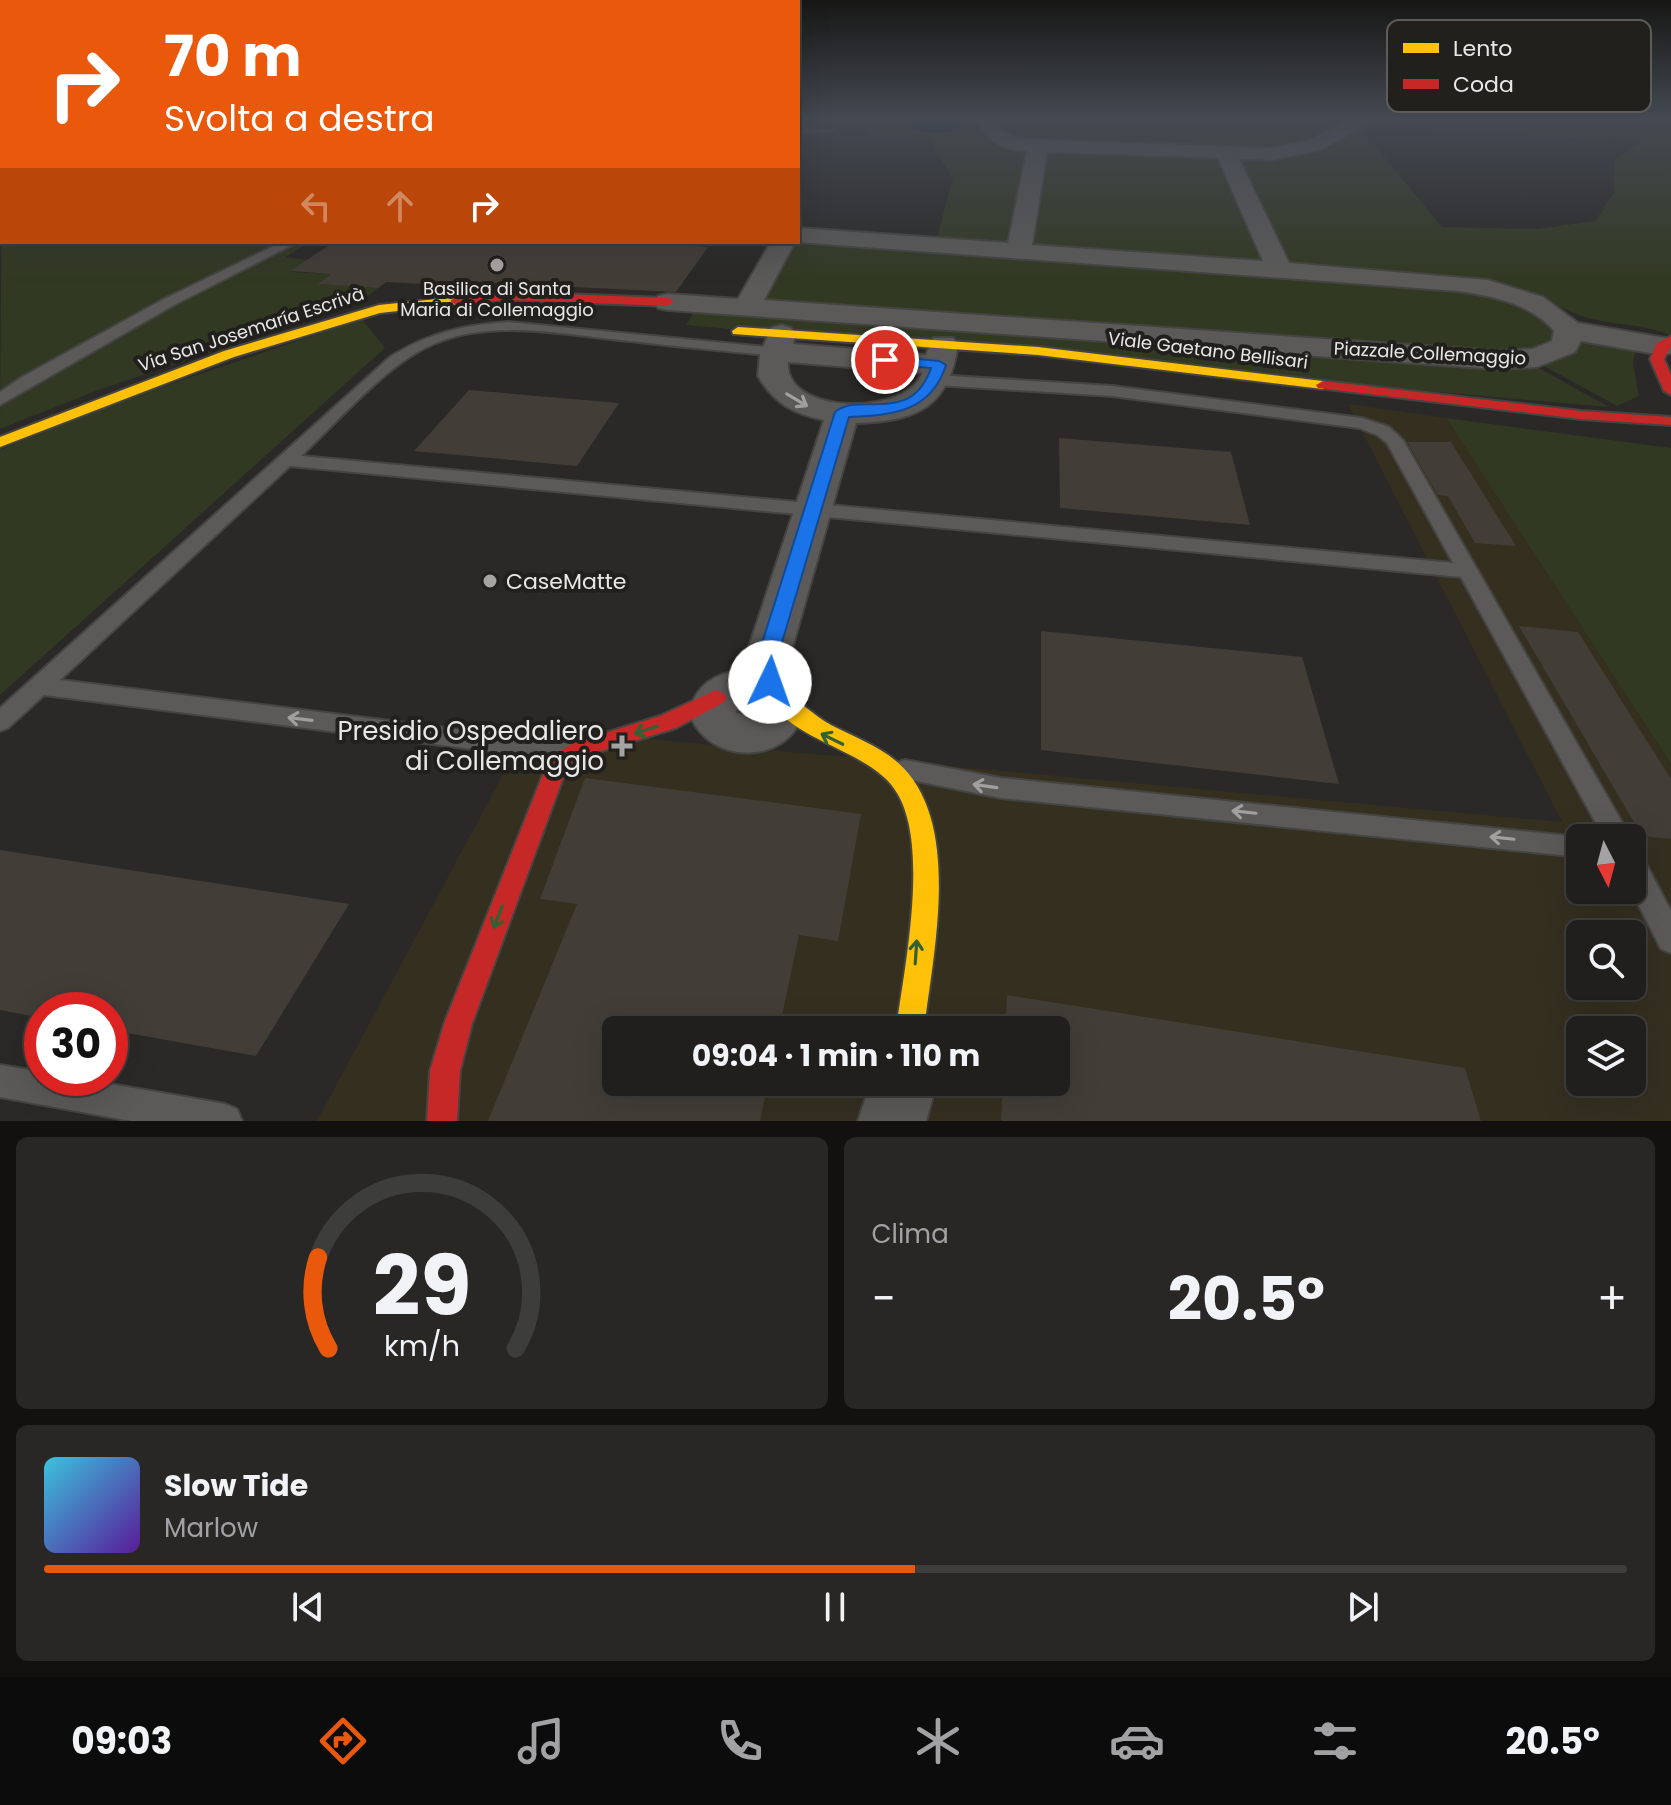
<!DOCTYPE html>
<html lang="it">
<meta charset="utf-8">
<style>
body{margin:0;font-family:Poppins,sans-serif;background:#282726;color:#f1f3f6;height:100vh;display:flex;flex-direction:column;font-size:30px;white-space:nowrap}
*{box-sizing:border-box;margin:0}
p{font-size:26px;color:#a2a2a4}
.icon{flex:none;width:44px;height:44px;fill:none;stroke:currentColor;stroke-width:2;stroke-linecap:round;stroke-linejoin:round}
.map{position:relative;height:1121px;overflow:hidden}
.drawer{display:flex;flex-direction:column;gap:16px;padding:16px;background:#121110;flex:1}
.drawer>*{flex:none}
.hud{position:absolute;left:0px;top:0px;width:800px;height:244px;box-shadow:0 8px 32px #0002,0 0 0 2px #3d3d3b;background:#ea580c;color:#fff;overflow:hidden}
.needle{width:52px;rotate:174deg}
.tools{position:absolute;left:1566px;top:824px;display:grid;gap:16px}
.tools a{display:grid;place-items:center;width:80px;height:80px;border-radius:12px;background:#201f1d;box-shadow:0 8px 32px #0002,0 0 0 2px #3d3d3b;font-size:40px}
.speed{position:absolute;left:24px;top:992px;display:flex;gap:16px;font-size:40px;font-weight:700;text-align:center}
.speed>*{display:grid;place-content:center;width:104px;height:104px;border-radius:50%;background:#201f1d;box-shadow:0 8px 32px #0002,0 0 0 2px #3d3d3b;line-height:1}
.speed .limit{border:12px solid #d22;background:#fff;color:#111}
.pin{position:absolute;display:grid;place-items:center;width:68px;height:68px;color:#fff;margin:-34px;border:4px solid #fff;border-radius:50%;box-shadow:0 2px 8px #0007}
.me{position:absolute;width:88px;margin:-44px;rotate:3deg;stroke-linejoin:round;filter:drop-shadow(0 0 6px #0008)}
.turn{display:flex;align-items:center;gap:28px;height:168px;padding:0 32px;font-size:36px}
.turn .icon{width:104px;height:104px;stroke-width:2.5}
.turn b{display:block;font-size:56px;line-height:68px}
.lanes{display:flex;align-items:center;height:76px;padding:0 32px;background:#0003;justify-content:center;gap:40px;direction:ltr}
.lanes .off{opacity:.35}
.big{font-size:60px;font-weight:700;line-height:1.1}
.drawer .widget{flex:1;display:flex;flex-direction:column;justify-content:center;gap:12px;min-width:0;padding:0 28px;border-radius:12px;background:#282726}
.drawer .dial{align-items:center;gap:0}
.dial svg{height:208px;overflow:visible;fill:none;stroke:#3d3d3b;stroke-width:7;stroke-linecap:round;text-anchor:middle}
.dial text{fill:#f1f3f6;stroke:none}
.song{display:flex;align-items:center;gap:24px}
.cover{width:96px;height:96px;border-radius:12px;background:linear-gradient(135deg,hsl(190 70% 55%),hsl(270 70% 35%))}
.played{height:8px;border-radius:4px;background:linear-gradient(90deg,#ea580c 55%,#3d3d3b 55%)}
.keys{display:flex;justify-content:space-around;direction:ltr}
.heat{display:flex;justify-content:space-between;align-items:center;font-size:44px;direction:ltr}
.drawer .tiles{flex:1;display:grid;gap:16px;grid-template-columns:1fr 1fr}
.widget:last-child{grid-column:span 2}
.trip{position:absolute;left:602px;top:1016px;width:468px;height:80px;border-radius:12px;background:#201f1d;box-shadow:0 8px 32px #0002,0 0 0 2px #3d3d3b;font-weight:700;line-height:80px;text-align:center}
.dock{display:flex;height:128px;justify-content:space-around;align-items:center;background:#0d0c0c;color:#a2a2a4}
.dock .icon{width:56px;height:56px}
.dock .active{color:#ea580c}
.dock b{font-size:36px;color:#f1f3f6}
.map>svg:first-child{display:block}
</style>
<div class="map">
<svg width="1671" height="1121" viewBox="0 0 1671 1121">
<rect width="100%" height="100%" fill="#2a2927"/>
<!-- medical -->
<path fill="#352f20" fill-rule="evenodd" d="M1348,404l98,14 225,346v357h-1354l211,-393 1034,94zM1580,838h52v52h-52zM1580,934h52v52h-52zM616,1030h440v52h-440zM1580,1030h52v52h-52z"/>
<!-- green -->
<g fill="#323923" fill-rule="evenodd">
<path d="M873,119h798v216c-31,-12 -50,-9 -79,-16 -30,-7 -52,-27 -82,-31l-616,-48 2,-7 41,4 16,-59 -25,-39 -63,-4zM1366,126h1l273,16 -26,19v32l-19,28 -57,8 -96,-2 -75,-91z"/>
<polygon points="2,159 2,242 309,242 286,257 308,260 291,272 331,274 320,284 378,288 359,303 101,389 0,429"/>
<polygon points="788,242 1452,284 1508,296 1563,334 1531,356 755,303"/>
<polygon points="696,309 1528,362 1609,407 686,325"/>
<polygon points="362,319 385,348 0,695 0,450 109,405"/>
<polygon points="1577,337 1636,347 1633,364 1639,396 1617,406 1535,361"/>
<polygon points="1446,418 1671,448 1671,764"/>
</g>
<!-- water -->
<path fill="#061a2a" d="M907,119h59l1,2c-13,15 -38,14 -55,7z"/>
<!-- building -->
<g fill="#423e37">
<polygon points="334,242 630,242 708,247 676,292 452,281 447,285 386,282 378,288 318,284 331,274 290,271"/>
<polygon points="469,390 619,403 577,466 414,451"/>
<polygon points="1059,438 1231,452 1250,525 1060,508"/>
<polygon points="1407,442 1451,442 1516,546 1475,543 1448,496 1438,495"/>
<polygon points="1519,626 1578,632 1671,779 1671,839 1642,836"/>
<polygon points="1041,631 1302,657 1339,784 1041,750"/>
<polygon points="585,778 861,814 838,941 799,935 779,1030 616,1030 616,1082 768,1082 760,1121 488,1121 577,904 540,899"/>
<polygon points="0,850 349,904 256,1056 110,1030 110,1010 42,1010 42,1018 0,1010"/>
<polygon points="1007,995 1465,1068 1481,1121 1001,1121 1003,1082 1056,1082 1056,1030 1005,1030"/>
</g>
<g fill="none" stroke-linecap="round" stroke-linejoin="round">
<!-- lane casing -->
<g stroke="#444442" stroke-width="4">
<g id="lane">
<polygon points="798,127 834,130 798,133"/>
<polygon points="282,242 298,242 174,305 0,405 0,392 22,377 164,299"/>
<path d="M508,322l268,26 7,4 -7,4c-49,-5 -97,-9 -146,-15 -65,-6 -144,-25 -205,7 -42,21 -89,75 -124,108l1152,107 -66,-120 -10,-8 -18,-7 -247,-32 -176,-11 -8,-5 8,-5 176,11 250,32 27,9 14,13 228,398h-27l-143,-261 -1171,-111 -230,214 508,63 9,2 3,7 -3,7 -9,2 -524,-66 -36,33 -8,3v-23l390,-351c38,-24 74,-32 118,-35z"/>
<polygon points="905,760 1001,778 1589,838 1580,838 1580,857 1001,798 896,777 892,770 896,763"/>
<polygon points="1632,852 1642,856 1671,911 1671,953 1661,949 1631,890"/>
<polygon points="0,1065 42,1072 42,1078 76,1078 225,1104 237,1109 242,1121 131,1121 0,1097"/>
</g>
</g>
<!-- street casing -->
<g stroke="#444442" stroke-width="4">
<g id="street">
<path d="M976,119h18l7,12 17,8 254,9 35,-7 47,-22h23l-57,31 -48,10 -33,-1 50,104 199,17 55,17 35,26 93,16v14l-9,2 -81,-14 -6,11 -38,15 -40,2 -829,-59 -10,-2 -4,-6 4,-6 10,-2 70,5 33,-57h24l-31,58 733,51 35,-2 20,-8 2,-10c-24,-28 -62,-35 -96,-40l-661,-49 1,-14 210,15 19,-92c-26,-1 -39,-10 -51,-32zM1047,152l171,6 45,103 -231,-16z"/>
<path d="M781,325l10,3 4,6 -2,10 133,11 7,-17h20l5,6c-9,63 -40,77 -102,79l-67,236 17,50c-5,9 -9,20 -16,27 -31,30 -88,18 -101,-24 8,-29 28,-40 58,-42l-2,-11 79,-239c-31,-6 -50,-17 -66,-44l2,-21 11,-27zM788,362l134,11c-16,43 -138,43 -134,-11zM753,702l5,7 -9,7 -13,-3 1,-6z"/>
<polygon points="871,1082 937,1082 926,1121 858,1121"/>
</g>
</g>
<!-- slow casing -->
<g stroke="#444442" stroke-width="4">
<g id="slow">
<polygon points="2,149 2,155 0,156 0,150"/>
<polygon points="456,297 460,298 460,304 380,313 234,357 0,447 0,437 224,351 379,305"/>
<polygon points="738,327 1038,347 1323,381 1330,385 1323,389 1038,355 733,334 732,331"/>
<path d="M780,692c18,6 34,24 51,33 21,11 46,20 65,36 68,57 37,192 28,269h-28c8,-61 34,-183 1,-237 -8,-14 -22,-24 -36,-32 -28,-17 -74,-31 -92,-61l4,-5z"/>
</g>
</g>
<!-- jam casing -->
<g stroke="#444442" stroke-width="4">
<g id="jam">
<polygon points="508,292 668,298 674,302 668,306 508,300 456,305 450,301 456,297"/>
<polygon points="1671,336 1671,346 1664,359 1671,375 1671,395 1664,391 1650,359 1657,343"/>
<polygon points="1323,381 1581,411 1671,417 1671,425 1581,419 1318,388 1316,385"/>
<polygon points="716,690 723,693 727,698 723,703 676,728 589,755 566,770 472,1024 460,1071 457,1121 427,1121 430,1071 444,1024 549,759 573,743 660,716"/>
</g>
</g>
<!-- lane -->
<use href="#lane" fill="#5b5a59" fill-rule="evenodd"/>
<!-- street -->
<use href="#street" fill="#5b5a59" fill-rule="evenodd"/>
<!-- slow -->
<use href="#slow" fill="#ffc107" fill-rule="evenodd"/>
<!-- jam -->
<use href="#jam" fill="#c62828" fill-rule="evenodd"/>
</g>
<!-- one-way arrows -->
<defs><path id="oneway-shaft" d="M-6 0H5M1.5-3L5.5 0L1.5 3" fill="none" stroke-width="1.6" stroke-linecap="round" stroke-linejoin="round" transform="scale(2)"/></defs>
<g stroke="#a2a09f">
<use href="#oneway-shaft" transform="translate(797 400) rotate(31)"/>
<use href="#oneway-shaft" transform="translate(300 719) rotate(-173)"/>
<use href="#oneway-shaft" transform="translate(985 786) rotate(-172)"/>
<use href="#oneway-shaft" transform="translate(1244 812) rotate(-174)"/>
<use href="#oneway-shaft" transform="translate(1502 838) rotate(-174)"/>
</g>
<g stroke="#346034">
<use href="#oneway-shaft" transform="translate(646 730) rotate(162)"/>
<use href="#oneway-shaft" transform="translate(832 739) rotate(-154)"/>
<use href="#oneway-shaft" transform="translate(498 917) rotate(111)"/>
<use href="#oneway-shaft" transform="translate(916 952) rotate(-86)"/>
</g>
<!-- sky -->
<linearGradient id="sky" x2="0" y2="1"><stop stop-color="#171715"/><stop offset="0.43" stop-color="#444952"/><stop offset="1" stop-color="#444952" stop-opacity="0"/></linearGradient>
<rect width="1671" height="276" fill="url(#sky)"/>
<!-- route -->
<path fill="#1a73e8" stroke="#114b97" stroke-width="2" d="M885,356l54,5 7,4c-15,47 -53,50 -97,52l-72,242 3,23 -3,5h-14l-6,-28 78,-247c26,-21 76,14 96,-44l-51,-5 -2,-3z"/>
<!-- markers -->
<g fill="#a6a4a2" stroke="#21201d" stroke-width="3">
<circle cx="497" cy="265" r="8"/>
<circle cx="490" cy="581" r="8"/>
<path d="M618 734h8v8h8v8h-8v8h-8v-8h-8v-8h8z"/>
</g>
<g text-anchor="middle" dominant-baseline="central" stroke-width="8" stroke-linejoin="round" paint-order="stroke">
<!-- far-poi labels -->
<g font-size="18" fill="#e8e7e5" stroke="#21201d">
<text x="497" y="288">Basilica di Santa<tspan x="497" dy="21">Maria di Collemaggio</tspan></text>
</g>
<!-- far-street labels -->
<g font-size="18" fill="#e8e7e5" stroke="#21201d">
<text transform="translate(251 329) rotate(-18)">Via San Josemaría Escrivà</text>
<text transform="translate(1208 350) rotate(7)">Viale Gaetano Bellisari</text>
<text transform="translate(1430 353) rotate(3)">Piazzale Collemaggio</text>
</g>
<!-- poi labels -->
<g font-size="22" fill="#e8e7e5" stroke="#21201d" text-anchor="start">
<text x="506" y="581">CaseMatte</text>
</g>
<!-- near-poi labels -->
<g font-size="26" fill="#e8e7e5" stroke="#21201d" text-anchor="end">
<text x="604" y="731">Presidio Ospedaliero<tspan x="604" dy="30">di Collemaggio</tspan></text>
</g>
</g>
<!-- legend -->
<rect x="1387" y="20" width="264" height="92" rx="12" fill="#21201d" stroke="#5d5c59" stroke-width="2"/>
<rect x="1403" y="43" width="36" height="10" fill="#ffc107"/>
<rect x="1403" y="79" width="36" height="10" fill="#c62828"/>
<g font-size="22" fill="#e8e7e5">
<text x="1453" y="56">Lento</text>
<text x="1453" y="92">Coda</text>
</g>
</svg>
<div class="tools">
<a><svg class="needle" viewBox="-14 -14 28 28"><path d="M0-13l5 13h-10z" fill="#e53935"/><path d="M0 13l5-13h-10z" fill="#a2a2a4"/></svg></a>
<a><svg class="icon" aria-label="search" viewBox="0 0 24 24"><circle cx="10" cy="10" r="6"/><path d="M15 15l6 6"/></svg></a>
<a><svg class="icon" aria-label="layers" viewBox="0 0 24 24"><path d="M12 4l9 5-9 5-9-5zM3 14l9 5 9-5"/></svg></a>
</div>
<div class="speed"><div class="limit">30</div></div>
<div class="pin" style="left:885px;top:360px;background:#d93025"><svg class="icon" aria-label="arrive" viewBox="0 0 24 24"><path d="M6 21V4h12l-3 4 3 4H6"/></svg></div>
<svg class="me" style="left:770px;top:682px" viewBox="-20 -20 40 40"><circle r="19" fill="#fff"/><path d="M0-13L10 11 0 6-10 11z" fill="#1a73e8"/></svg>
<div class="trip">09:04 · 1 min · 110 m</div>
<div class="hud">
<div class="turn"><svg class="icon" aria-label="right" viewBox="0 0 24 24"><path d="M7 20v-9h11M14 6l5 5-5 5"/></svg><div><b>70 m</b>Svolta a destra</div></div>
<div class="lanes"><svg class="icon off" aria-label="left" viewBox="0 0 24 24"><path d="M17 20v-9H6M10 6l-5 5 5 5"/></svg><svg class="icon off" aria-label="ahead" viewBox="0 0 24 24"><path d="M12 20V5M6 11l6-6 6 6"/></svg><svg class="icon" aria-label="right" viewBox="0 0 24 24"><path d="M7 20v-9h11M14 6l5 5-5 5"/></svg></div>
</div>
</div>
<section class="drawer">
<div class="tiles">
<div class="widget dial"><svg viewBox="0 0 100 80">
<path d="M14 69A42 42 0 1 1 86 69"/>
<path d="M14 69A42 42 0 0 1 10 34" stroke="#ea580c"/>
<text x="50" y="56" font-size="32" font-weight="700">29</text>
<text x="50" y="72" font-size="11">km/h</text>
</svg></div>
<div class="widget"><p>Clima</p>
<div class="heat"><a>−</a><b class="big">20.5°</b><a>+</a></div>
</div>
<div class="widget">
<div class="song"><i class="cover"></i><div><b>Slow Tide</b><p>Marlow</p></div></div>
<div class="played"></div>
<div class="keys"><svg class="icon" aria-label="previous" viewBox="0 0 24 24"><path d="M18 5L8 12l10 7zM5 5v14"/></svg><svg class="icon" aria-label="pause" viewBox="0 0 24 24"><path d="M8 5v14M16 5v14"/></svg><svg class="icon" aria-label="next" viewBox="0 0 24 24"><path d="M6 5l10 7-10 7zM19 5v14"/></svg></div>
</div>
</div>
</section>
<nav class="dock">
<b>09:03</b>
<svg class="icon active" aria-label="directions" viewBox="0 0 24 24"><path d="M12 3l9 9-9 9-9-9zM9 14v-3h6M13 9l2 2-2 2"/></svg>
<svg class="icon" aria-label="music" viewBox="0 0 24 24"><path d="M9 18V5l10-2v13"/><circle cx="6" cy="18" r="3"/><circle cx="16" cy="16" r="3"/></svg>
<svg class="icon" aria-label="phone" viewBox="0 0 24 24"><path d="M5 4h4l2 5-3 2q2 4 5 5l2-3 5 2v4C11 20 4 13 5 4z"/></svg>
<svg class="icon" aria-label="climate" viewBox="0 0 24 24"><path d="M12 3v18M4 7l16 10M4 17L20 7"/></svg>
<svg class="icon" aria-label="car" viewBox="0 0 24 24"><path d="M5 17H2v-5l4-1 3-4h7l3 4 3 1v5h-3M9 17h6M6 11h13"/><circle cx="7" cy="17" r="2"/><circle cx="17" cy="17" r="2"/></svg>
<svg class="icon" aria-label="filters" viewBox="0 0 24 24"><path d="M4 7h16M4 17h16"/><circle cx="9" cy="7" r="2"/><circle cx="15" cy="17" r="2"/></svg>
<b>20.5°</b>
</nav>
